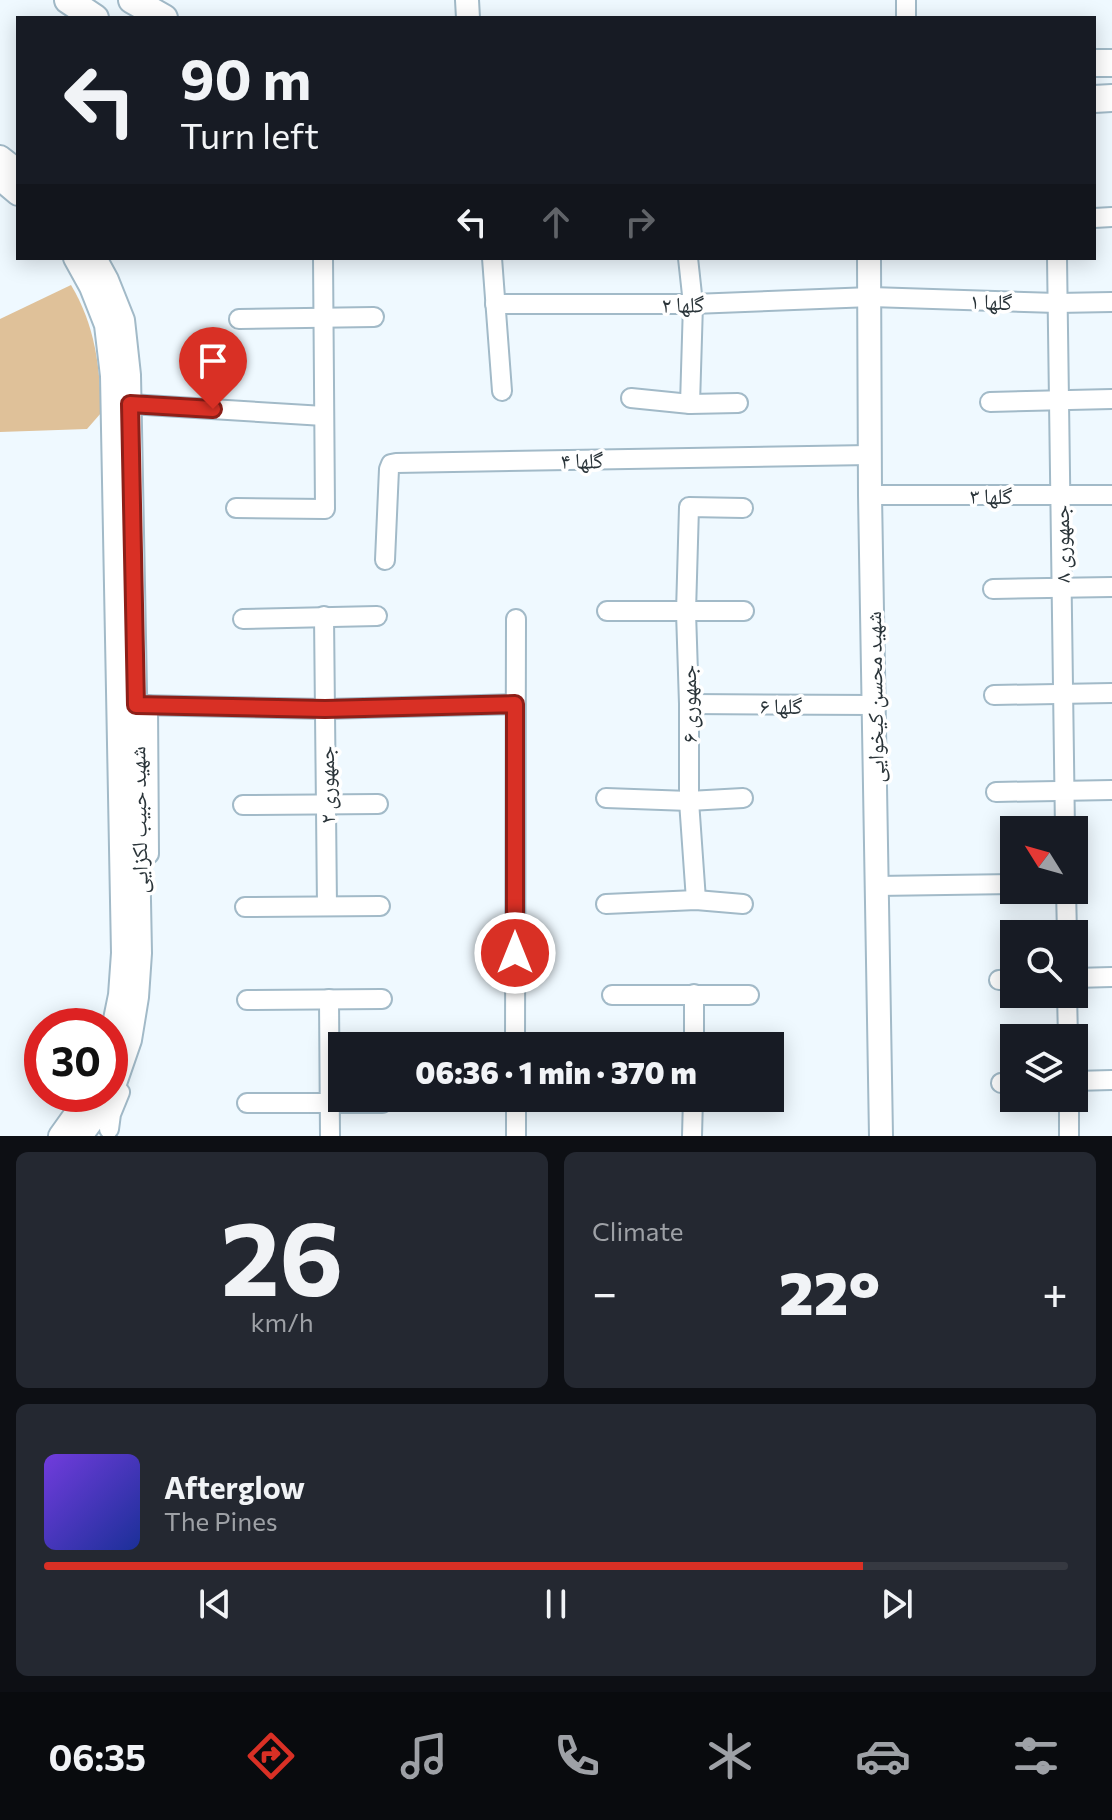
<!DOCTYPE html>
<meta charset="utf-8">
<style>
body{margin:0;font-family:Commissioner,"Noto Naskh Arabic",sans-serif;background:#242831;color:#f1f3f6;height:100vh;display:flex;flex-direction:column;font-size:30px;white-space:nowrap}
*{box-sizing:border-box;margin:0}
p{font-size:26px;color:#9ea1a6}
.icon{flex:none;width:44px;height:44px;fill:none;stroke:currentColor;stroke-width:2;stroke-linecap:round;stroke-linejoin:round}
.map{position:relative;height:1136px;overflow:hidden}
.details{display:flex;flex-direction:column;gap:16px;padding:16px;background:#0d0f14;flex:1}
.details>*{flex:none}
.top-card{position:absolute;left:16px;top:16px;width:1080px;height:244px;border-radius:0px;box-shadow:0 4px 20px #0003;background:#171b24;color:#f1f3f6;overflow:hidden}
.needle{width:52px;rotate:307deg}
.buttons{position:absolute;left:1000px;top:816px;display:grid;gap:16px}
.buttons a{display:grid;place-items:center;width:88px;height:88px;border-radius:0px;background:#171b24;box-shadow:0 4px 20px #0003;font-size:40px}
.speed{position:absolute;left:24px;top:1008px;display:flex;gap:16px;font-size:40px;font-weight:700;text-align:center}
.speed>*{display:grid;place-content:center;width:104px;height:104px;border-radius:50%;background:#171b24;box-shadow:0 4px 20px #0003;line-height:1}
.speed .limit{border:12px solid #d22;background:#fff;color:#111}
.pin{position:absolute;display:grid;place-items:center;width:68px;height:68px;color:#fff;margin:-82px -34px;border-radius:50% 50% 50% 0;rotate:-45deg;box-shadow:0 0 8px #0007}
.pin .icon{rotate:45deg}
.me{position:absolute;width:88px;margin:-44px;rotate:0deg;stroke-linejoin:round;filter:drop-shadow(0 0 6px #0008)}
.turn{display:flex;align-items:center;gap:28px;height:168px;padding:0 32px;font-size:36px}
.turn .icon{width:104px;height:104px;stroke-width:2.5}
.turn b{display:block;font-size:56px;line-height:68px}
.lanes{display:flex;align-items:center;height:76px;padding:0 32px;background:#0003;justify-content:center;gap:40px;direction:ltr}
.lanes .off{opacity:.35}
.big{font-size:60px;font-weight:800;line-height:1.1}
.details .widget{flex:1;display:flex;flex-direction:column;justify-content:center;gap:12px;min-width:0;padding:0 28px;border-radius:12px;background:#242831}
.details .dial{align-items:center;gap:0}
.dial b{font-size:104px;line-height:1}
.song{display:flex;align-items:center;gap:24px}
.cover{width:96px;height:96px;border-radius:12px;background:linear-gradient(135deg,hsl(260 70% 55%),hsl(230 70% 35%))}
.played{height:8px;border-radius:4px;background:linear-gradient(90deg,#d93025 80%,#363941 80%)}
.keys{display:flex;justify-content:space-around;direction:ltr}
.heat{display:flex;justify-content:space-between;align-items:center;font-size:44px;direction:ltr}
.details .tiles{flex:1;display:grid;gap:16px;grid-template-columns:1fr 1fr}
.widget:last-child{grid-column:span 2}
.trip{position:absolute;left:328px;top:1032px;width:456px;height:80px;border-radius:0px;background:#171b24;box-shadow:0 4px 20px #0003;font-weight:800;line-height:80px;text-align:center}
.dock{display:flex;height:128px;justify-content:space-around;align-items:center;background:#090b0e;color:#9ea1a6}
.dock .icon{width:56px;height:56px}
.dock .selected{color:#d93025}
.dock b{font-size:36px;color:#f1f3f6}
.map>svg:first-child{display:block}
</style>
<div class="map">
<svg width="1112" height="1136" viewBox="0 0 1112 1136">
<rect width="100%" height="100%" fill="#eff9ff"/>
<!-- green -->
<path fill="#dfc199" d="M71,285c24,40 29,81 30,128l-14,16 -87,3v-113z"/>
<g fill="none" stroke-linecap="round" stroke-linejoin="round">
<!-- minor casing -->
<g stroke="#a2bac8" stroke-width="22">
<g id="minor">
<polyline points="906,18 906,0"/>
<polyline points="1094,218 1112,217"/>
<polyline points="492,258 502,391"/>
<polyline points="688,258 693,304 690,404"/>
<polyline points="1057,258 1065,830"/>
<polyline points="495,304 693,304 871,297 1057,303 1112,302"/>
<polyline points="239,319 374,317"/>
<polyline points="631,398 690,404 738,403"/>
<polyline points="990,402 1112,399"/>
<polyline points="130,404 324,416"/>
<polyline points="870,495 1112,495"/>
<polyline points="236,508 325,509 323,258"/>
<polyline points="385,560 389,469 391,464 396,463 870,455"/>
<polyline points="993,589 1112,587"/>
<polyline points="607,611 744,611"/>
<polyline points="324,616 327,906"/>
<polyline points="243,619 377,616"/>
<polyline points="994,695 1112,693"/>
<polyline points="689,704 874,705"/>
<polyline points="138,705 325,709 515,704"/>
<polyline points="148,705 149,854"/>
<polyline points="996,792 1112,790"/>
<polyline points="606,798 689,801 743,798"/>
<polyline points="243,805 378,804"/>
<polyline points="877,886 1014,884"/>
<polyline points="1066,890 1067,934"/>
<polyline points="696,900 689,801 689,704 686,612 689,507 743,508"/>
<polyline points="606,904 696,900 743,904"/>
<polyline points="245,907 380,906"/>
<polyline points="1074,978 1112,977"/>
<polyline points="999,980 1014,979"/>
<polyline points="1067,994 1068,1038"/>
<polyline points="612,995 749,995"/>
<polyline points="329,999 330,1136"/>
<polyline points="247,1000 382,999"/>
<polyline points="515,1046 516,619"/>
<polyline points="694,1046 694,994"/>
<polyline points="1074,1081 1112,1080"/>
<polyline points="1001,1083 1014,1082"/>
<polyline points="516,1098 516,1136"/>
<polyline points="612,1098 616,1098"/>
<polyline points="1069,1098 1069,1136"/>
<polyline points="247,1103 382,1103"/>
<polyline points="109,1129 111,1114 120,1092"/>
<polyline points="692,1136 693,1098"/>
</g>
</g>
<!-- tertiary casing -->
<g stroke="#a2bac8" stroke-width="26">
<g id="tertiary">
<polyline points="467,0 468,18"/>
<polyline points="0,157 18,171"/>
<polyline points="0,179 18,194"/>
<polyline points="75,258 91,287 106,325 112,376 123,953 120,995 110,1044"/>
<polyline points="869,258 870,495 881,1136"/>
<polyline points="60,1136 90,1094"/>
<polyline points="81,1136 111,1095 130,1040 137,997 140,953 129,375 123,320 107,280 95,258"/>
</g>
</g>
<!-- secondary casing -->
<g stroke="#a2bac8" stroke-width="30">
<g id="secondary">
<polyline points="68,0 95,18"/>
<polyline points="132,0 164,18"/>
<polyline points="1094,63 1112,63"/>
<polyline points="1094,99 1112,98"/>
</g>
</g>
<!-- minor -->
<use href="#minor" stroke="#fff" stroke-width="18"/>
<!-- tertiary -->
<use href="#tertiary" stroke="#fff" stroke-width="22"/>
<!-- secondary -->
<use href="#secondary" stroke="#fff" stroke-width="26"/>
</g>
<g fill="none" stroke-linecap="round" stroke-linejoin="round">
<!-- route casing -->
<g stroke="#8d1f18" stroke-width="20">
<polyline id="route" points="213,409 130,404 136,705 325,709 515,704 515,953"/>
</g>
<!-- route -->
<use href="#route" stroke="#d93025" stroke-width="14"/>
</g>
<g text-anchor="middle" dominant-baseline="central" stroke-width="7" stroke-linejoin="round" paint-order="stroke">
<!-- street labels -->
<g font-size="22" fill="#2a3439" stroke="#fff">
<text transform="translate(991 301) rotate(2)">گلها ۱</text>
<text transform="translate(683 304) rotate(-1)">گلها ۲</text>
<text transform="translate(582 460) rotate(-1)">گلها ۴</text>
<text x="991" y="495">گلها ۳</text>
<text transform="translate(1061 544) rotate(-91)">جمهوری ۸</text>
<text transform="translate(874 697) rotate(-91)">شهید محسن کیخوایی</text>
<text transform="translate(688 704) rotate(-91)">جمهوری ۶</text>
<text x="781" y="705">گلها ۶</text>
<text transform="translate(326 785) rotate(-91)">جمهوری ۲</text>
<text transform="translate(138 820) rotate(-91)">شهید حبیب لکزایی</text>
</g>
</g>
</svg>
<div class="buttons">
<a><svg class="needle" viewBox="-14 -14 28 28"><path d="M0-13l5 13h-10z" fill="#e53935"/><path d="M0 13l5-13h-10z" fill="#9ea1a6"/></svg></a>
<a><svg class="icon" aria-label="search" viewBox="0 0 24 24"><circle cx="10" cy="10" r="6"/><path d="M15 15l6 6"/></svg></a>
<a><svg class="icon" aria-label="layers" viewBox="0 0 24 24"><path d="M12 4l9 5-9 5-9-5zM3 14l9 5 9-5"/></svg></a>
</div>
<div class="speed"><div class="limit">30</div></div>
<div class="pin" style="left:213px;top:409px;background:#d93025"><svg class="icon" aria-label="arrive" viewBox="0 0 24 24"><path d="M6 21V4h12l-3 4 3 4H6"/></svg></div>
<svg class="me" style="left:515px;top:953px" viewBox="-20 -20 40 40"><circle r="17" fill="#d93025" stroke="#fff" stroke-width="3"/><path d="M0-11L8 9 0 5-8 9z" fill="#fff"/></svg>
<div class="trip">06:36 · 1 min · 370 m</div>
<div class="top-card">
<div class="turn"><svg class="icon" aria-label="left" viewBox="0 0 24 24"><path d="M17 20v-9H6M10 6l-5 5 5 5"/></svg><div><b>90 m</b>Turn left</div></div>
<div class="lanes"><svg class="icon" aria-label="left" viewBox="0 0 24 24"><path d="M17 20v-9H6M10 6l-5 5 5 5"/></svg><svg class="icon off" aria-label="ahead" viewBox="0 0 24 24"><path d="M12 20V5M6 11l6-6 6 6"/></svg><svg class="icon off" aria-label="right" viewBox="0 0 24 24"><path d="M7 20v-9h11M14 6l5 5-5 5"/></svg></div>
</div>
</div>
<section class="details">
<div class="tiles">
<div class="widget dial"><b>26</b><p>km/h</p></div>
<div class="widget"><p>Climate</p>
<div class="heat"><a>−</a><b class="big">22°</b><a>+</a></div>
</div>
<div class="widget">
<div class="song"><i class="cover"></i><div><b>Afterglow</b><p>The Pines</p></div></div>
<div class="played"></div>
<div class="keys"><svg class="icon" aria-label="previous" viewBox="0 0 24 24"><path d="M18 5L8 12l10 7zM5 5v14"/></svg><svg class="icon" aria-label="pause" viewBox="0 0 24 24"><path d="M8 5v14M16 5v14"/></svg><svg class="icon" aria-label="next" viewBox="0 0 24 24"><path d="M6 5l10 7-10 7zM19 5v14"/></svg></div>
</div>
</div>
</section>
<nav class="dock">
<b>06:35</b>
<svg class="icon selected" aria-label="directions" viewBox="0 0 24 24"><path d="M12 3l9 9-9 9-9-9zM9 14v-3h6M13 9l2 2-2 2"/></svg>
<svg class="icon" aria-label="music" viewBox="0 0 24 24"><path d="M9 18V5l10-2v13"/><circle cx="6" cy="18" r="3"/><circle cx="16" cy="16" r="3"/></svg>
<svg class="icon" aria-label="phone" viewBox="0 0 24 24"><path d="M5 4h4l2 5-3 2q2 4 5 5l2-3 5 2v4C11 20 4 13 5 4z"/></svg>
<svg class="icon" aria-label="climate" viewBox="0 0 24 24"><path d="M12 3v18M4 7l16 10M4 17L20 7"/></svg>
<svg class="icon" aria-label="car" viewBox="0 0 24 24"><path d="M5 17H2v-5l4-1 3-4h7l3 4 3 1v5h-3M9 17h6M6 11h13"/><circle cx="7" cy="17" r="2"/><circle cx="17" cy="17" r="2"/></svg>
<svg class="icon" aria-label="filters" viewBox="0 0 24 24"><path d="M4 7h16M4 17h16"/><circle cx="9" cy="7" r="2"/><circle cx="15" cy="17" r="2"/></svg>
</nav>
